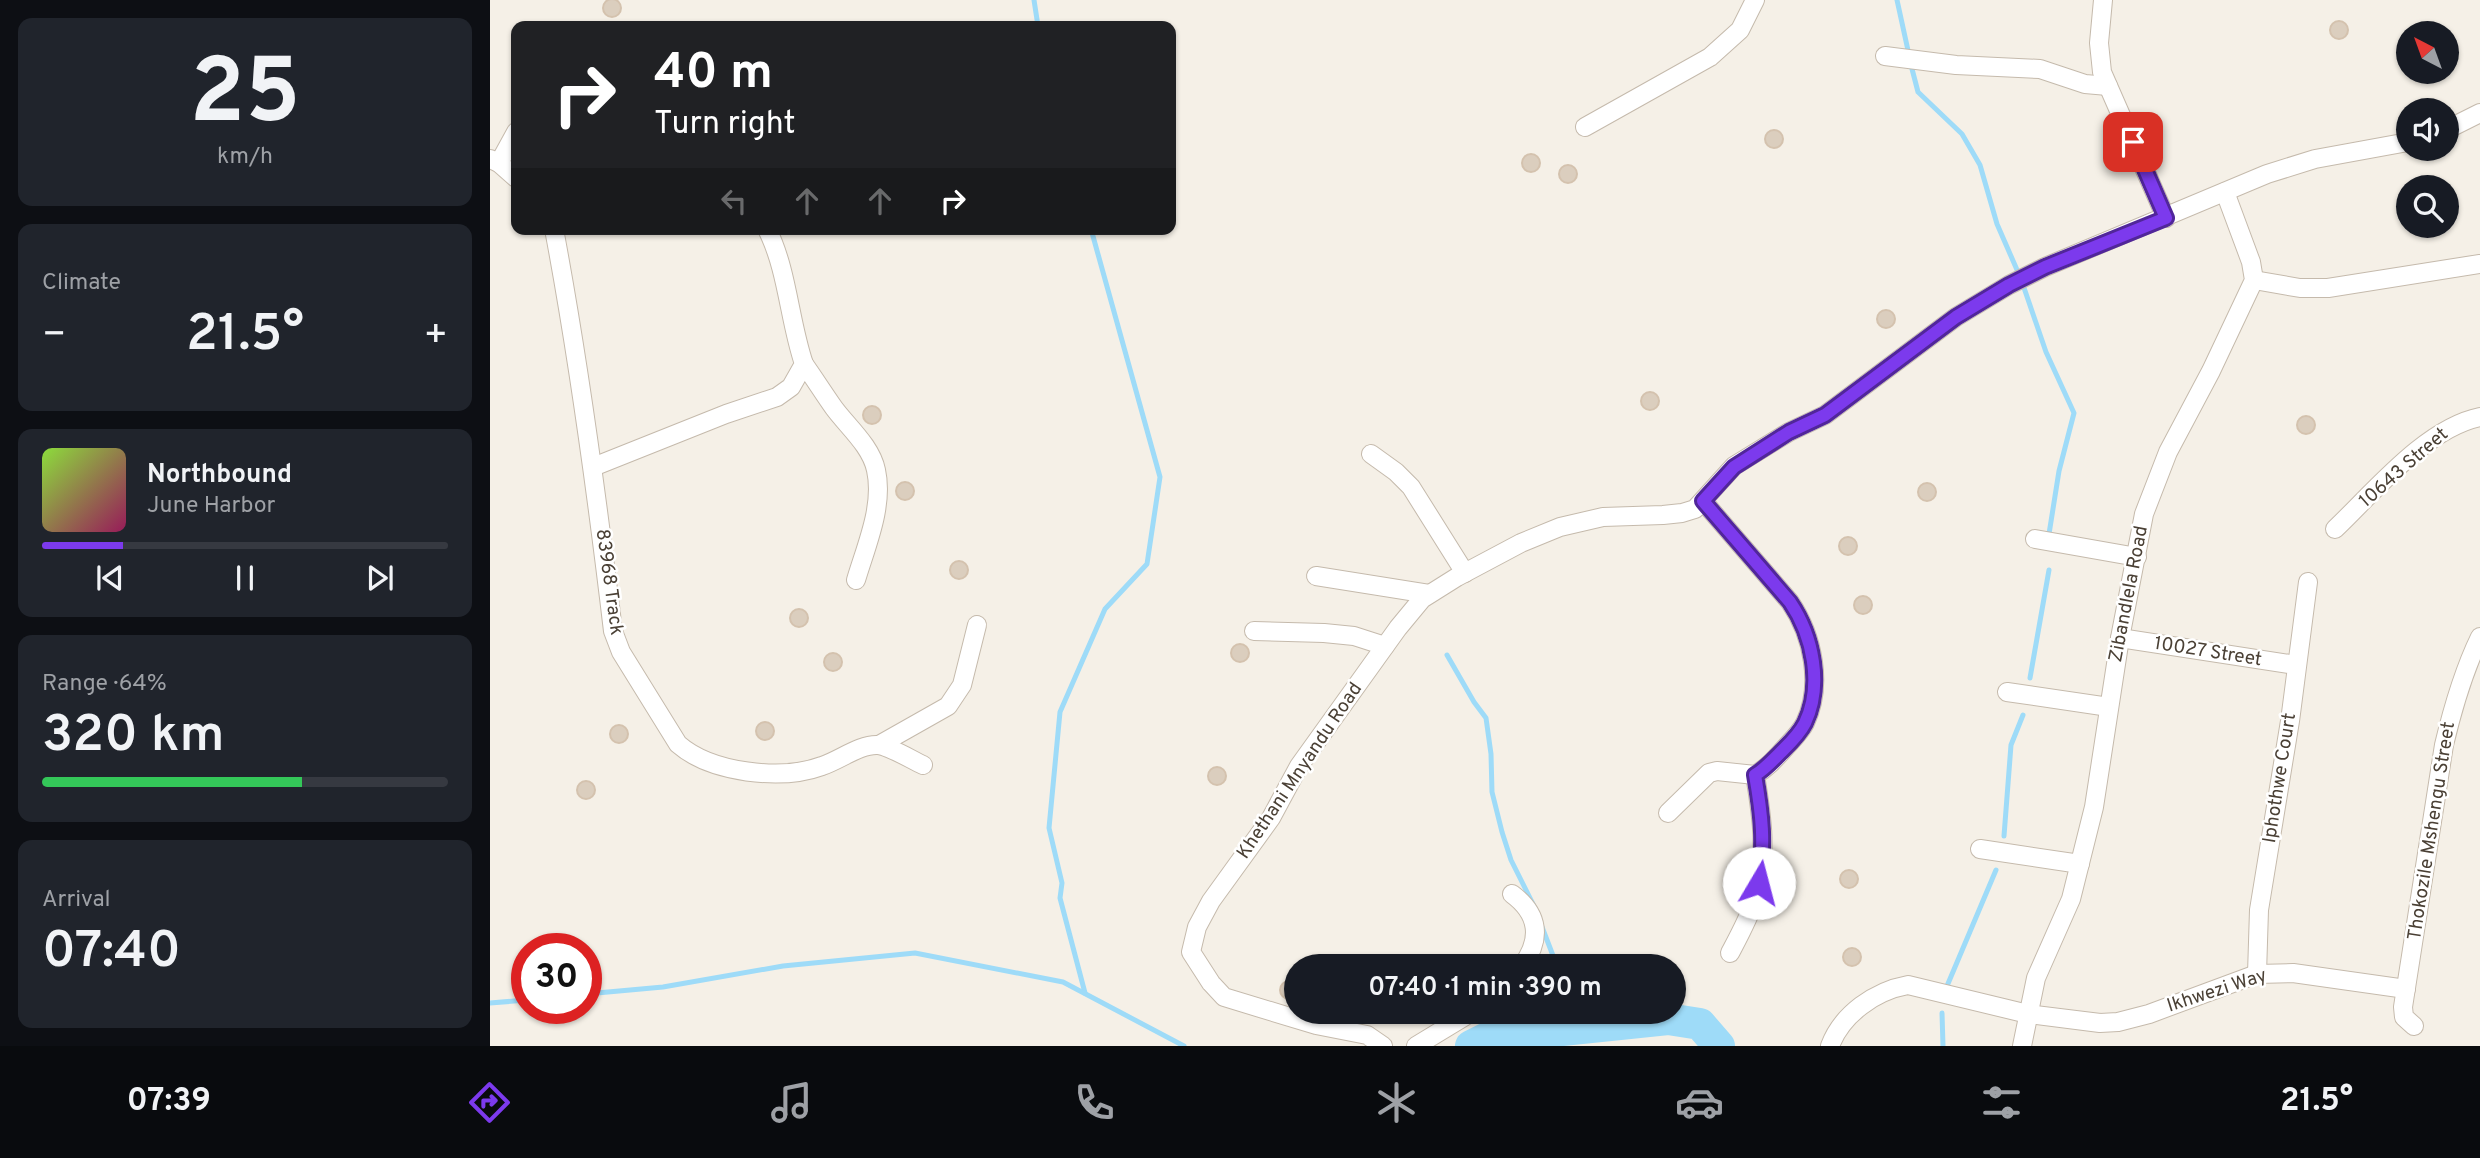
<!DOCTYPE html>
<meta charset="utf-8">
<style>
body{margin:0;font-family:Overpass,sans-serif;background:#20242c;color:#f1f3f6;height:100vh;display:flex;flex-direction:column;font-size:26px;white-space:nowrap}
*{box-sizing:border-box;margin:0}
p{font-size:23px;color:#9ea1a6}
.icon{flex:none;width:38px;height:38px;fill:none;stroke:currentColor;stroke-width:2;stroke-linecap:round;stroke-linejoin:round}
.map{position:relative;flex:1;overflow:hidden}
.details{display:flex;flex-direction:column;gap:18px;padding:18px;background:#0d0f14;width:490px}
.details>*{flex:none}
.guide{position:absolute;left:21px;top:21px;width:665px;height:214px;border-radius:14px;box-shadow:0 2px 5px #0004;background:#202124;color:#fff;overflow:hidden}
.needle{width:46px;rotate:319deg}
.buttons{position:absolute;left:1906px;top:21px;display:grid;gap:14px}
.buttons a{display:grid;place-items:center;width:63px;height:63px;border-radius:50%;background:#171b24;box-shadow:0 2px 5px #0004;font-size:35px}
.speed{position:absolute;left:21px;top:933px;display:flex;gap:14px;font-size:35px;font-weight:700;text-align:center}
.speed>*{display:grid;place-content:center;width:91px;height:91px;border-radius:50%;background:#171b24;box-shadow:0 2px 5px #0004;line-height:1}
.speed .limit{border:10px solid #d22;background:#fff;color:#111}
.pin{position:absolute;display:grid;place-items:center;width:60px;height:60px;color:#fff;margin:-30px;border-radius:14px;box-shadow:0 4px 10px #0006}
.me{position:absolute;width:77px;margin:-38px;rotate:8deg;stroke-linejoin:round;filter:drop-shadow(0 0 5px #0008)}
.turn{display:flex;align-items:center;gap:24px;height:147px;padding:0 28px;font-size:32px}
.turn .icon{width:91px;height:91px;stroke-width:2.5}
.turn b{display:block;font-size:49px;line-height:60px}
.lanes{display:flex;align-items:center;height:66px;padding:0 28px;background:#0003;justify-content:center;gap:35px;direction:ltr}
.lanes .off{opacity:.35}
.big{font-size:52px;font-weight:600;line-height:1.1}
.details .card{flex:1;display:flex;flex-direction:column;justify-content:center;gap:10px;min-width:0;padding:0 24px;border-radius:14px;background:#20242c}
.details .dial{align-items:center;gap:0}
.dial b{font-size:91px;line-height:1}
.song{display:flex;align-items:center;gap:21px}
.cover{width:84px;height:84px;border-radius:10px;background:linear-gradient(135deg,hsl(90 70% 55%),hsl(330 70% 35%))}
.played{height:7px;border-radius:4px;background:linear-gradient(90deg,#7c3aed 20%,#363941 20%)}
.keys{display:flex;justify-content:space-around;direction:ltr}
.heat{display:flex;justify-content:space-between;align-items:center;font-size:38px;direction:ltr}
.charge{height:10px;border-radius:5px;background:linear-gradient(90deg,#34c759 64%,#363941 0)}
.trip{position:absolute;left:794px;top:954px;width:402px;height:70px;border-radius:35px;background:#171b24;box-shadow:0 2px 5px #0004;font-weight:600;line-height:70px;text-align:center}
.menu{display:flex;height:112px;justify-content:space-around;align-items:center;background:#090b0e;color:#9ea1a6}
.menu .icon{width:49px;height:49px}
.menu .active{color:#7c3aed}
.menu b{font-size:32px;color:#f1f3f6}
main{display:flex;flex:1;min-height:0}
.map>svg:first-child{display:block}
</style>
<main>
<section class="details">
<div class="card dial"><b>25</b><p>km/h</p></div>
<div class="card"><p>Climate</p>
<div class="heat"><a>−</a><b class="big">21.5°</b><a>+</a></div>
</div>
<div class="card">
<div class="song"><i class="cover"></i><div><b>Northbound</b><p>June Harbor</p></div></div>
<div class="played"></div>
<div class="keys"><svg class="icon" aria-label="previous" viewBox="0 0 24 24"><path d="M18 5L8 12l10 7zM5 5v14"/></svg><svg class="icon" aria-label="pause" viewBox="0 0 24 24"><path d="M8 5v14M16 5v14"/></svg><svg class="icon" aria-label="next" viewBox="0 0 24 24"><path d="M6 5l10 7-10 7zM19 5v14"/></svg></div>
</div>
<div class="card"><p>Range · 64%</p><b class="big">320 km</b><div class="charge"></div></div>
<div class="card"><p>Arrival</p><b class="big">07:40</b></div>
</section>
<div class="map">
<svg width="1990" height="1046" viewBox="0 0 1990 1046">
<rect width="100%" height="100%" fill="#f5f0e7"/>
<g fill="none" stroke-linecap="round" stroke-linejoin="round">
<!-- stream -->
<g stroke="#9edbf8" stroke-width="5">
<polyline points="544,0 548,26"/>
<polyline points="1407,0 1419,55"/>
<polyline points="1421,65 1428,92 1472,134 1490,165 1507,224 1531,279 1556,352 1584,413 1569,471 1559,534"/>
<polyline points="957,655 984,702 996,718 1001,754 1002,792 1012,832 1021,860 1045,908"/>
<polyline points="1540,678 1559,570"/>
<polyline points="1514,836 1521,745 1533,715"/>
<polyline points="1052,927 1067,966"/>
<polyline points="1457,986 1506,870"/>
<polyline points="595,993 570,898 572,883 559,828 570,712 615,609 657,564 670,477 601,229"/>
<polyline points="96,994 173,987 293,966 425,953 573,982 694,1046"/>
<polyline points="0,1003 37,1000"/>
<polyline points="1086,1012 1093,1027"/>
<polyline points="1452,1013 1453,1046"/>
<polyline points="1038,1046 1041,1033"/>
</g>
<!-- river -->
<polyline stroke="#9edbf8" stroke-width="32" points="981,1046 997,1038 1178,1019 1210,1024 1229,1046"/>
</g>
<!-- building -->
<g fill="#dbcebe" stroke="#d4c2ae" stroke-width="2">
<circle cx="122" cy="8" r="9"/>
<circle cx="1849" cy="30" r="9"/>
<circle cx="1284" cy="139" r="9"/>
<circle cx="1041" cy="163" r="9"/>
<circle cx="1078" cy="174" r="9"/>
<circle cx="1396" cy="319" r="9"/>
<circle cx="1160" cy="401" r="9"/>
<circle cx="382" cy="415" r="9"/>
<circle cx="1816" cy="425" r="9"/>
<circle cx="415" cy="491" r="9"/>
<circle cx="1437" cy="492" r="9"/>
<circle cx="1358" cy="546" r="9"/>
<circle cx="469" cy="570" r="9"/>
<circle cx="1373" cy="605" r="9"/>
<circle cx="309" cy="618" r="9"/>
<circle cx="750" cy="653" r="9"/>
<circle cx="343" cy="662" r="9"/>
<circle cx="275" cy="731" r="9"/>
<circle cx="129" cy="734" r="9"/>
<circle cx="727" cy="776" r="9"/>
<circle cx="96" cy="790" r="9"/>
<circle cx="1359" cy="879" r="9"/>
<polygon points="1277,898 1284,899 1288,906 1286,912 1278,916 1272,913"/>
<circle cx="1362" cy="957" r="9"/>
<circle cx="799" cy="990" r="9"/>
</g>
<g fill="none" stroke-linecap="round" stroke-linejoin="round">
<!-- minor casing -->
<g stroke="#c5baac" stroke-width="20">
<g id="minor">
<polyline points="1613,0 1609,43 1612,72 1676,218"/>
<polyline points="1395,56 1466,65 1550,69 1595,84 1618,86"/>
<polyline points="1095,127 1220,57 1250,30 1265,0"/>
<polyline points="1956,130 1990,113"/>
<polyline points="0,159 9,163 26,178"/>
<polyline points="9,163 26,132"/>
<path d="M64,229c25,133 43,267 59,402l8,21 57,92c33,29 103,37 144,22 18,-6 38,-22 56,-21 11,1 34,15 45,20"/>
<polyline points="1764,280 1810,288 1838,288 1990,264"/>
<path d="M314,364c10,14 20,30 30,44 14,19 37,38 42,62 8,36 -10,76 -20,110"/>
<polyline points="881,454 906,472 921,487 975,573"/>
<path d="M103,467l133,-53 51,-17 14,-10 13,-23c-15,-44 -16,-93 -37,-135"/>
<path d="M1845,529c39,-37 91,-101 145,-112"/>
<polyline points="1545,539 1647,557"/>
<polyline points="826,576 939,594"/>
<polyline points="764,631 834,633 864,636 895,646"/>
<polyline points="1630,638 1806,665"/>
<polyline points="1517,692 1619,707"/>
<polyline points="389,745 458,706 472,685 487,625"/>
<path d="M1178,813l41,-40 8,-2 38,4c12,-7 20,-16 29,-26 7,-8 16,-16 21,-26 18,-38 8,-87 -15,-121l-87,-101"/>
<polyline points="1490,849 1590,864"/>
<path d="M1022,894c27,20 30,45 10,72"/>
<path d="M1240,953c9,-17 19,-35 25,-54 13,-42 7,-82 0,-124"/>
<polyline points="1767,974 1769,910 1800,721 1818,582"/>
<path d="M1924,1026l-10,-9 -1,-10 41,-262c9,-38 19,-73 36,-108"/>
<polyline points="893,1046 877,1035 826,1025 734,997 721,983 701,952 707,927 721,901 781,818 809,766 908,628 932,599 967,577 1031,543 1070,527 1113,517 1173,515 1192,513 1205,509 1244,466 1299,432 1335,415 1466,317 1519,285 1555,267 1777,174 1825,159 1918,142"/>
<polyline points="926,1046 982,1012"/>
<path d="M1340,1046c12,-32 45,-55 78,-61l120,29 72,9 18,-1 31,-8 108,-40 36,-1 113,16"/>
<polyline points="1532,1046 1546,978 1581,899 1604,807 1630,638 1654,514 1678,452 1721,371 1764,280 1761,262 1735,192"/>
</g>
</g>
<!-- minor -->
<use href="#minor" stroke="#fff" stroke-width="18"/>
</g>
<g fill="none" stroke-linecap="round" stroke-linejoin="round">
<!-- route casing -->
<g stroke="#51269a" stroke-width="18">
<path id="route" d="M1269,883c6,-41 3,-68 -4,-108 10,-6 17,-14 25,-22 9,-9 19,-18 25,-30 18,-38 8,-87 -15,-121l-87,-101 31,-34 55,-35 36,-17 131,-98 53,-32 36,-18 121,-49 -33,-76"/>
</g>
<!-- route -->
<use href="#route" stroke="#7c3aed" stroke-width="12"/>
</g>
<g text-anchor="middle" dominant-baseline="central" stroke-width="5" stroke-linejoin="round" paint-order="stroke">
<!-- street labels -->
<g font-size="19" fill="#4a4035" stroke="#fff">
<text transform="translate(1914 468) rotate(-41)">10643 Street</text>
<text transform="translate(119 582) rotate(82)">83968 Track</text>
<text transform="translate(1639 594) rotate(-79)">Zibandlela Road</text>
<text transform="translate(1718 652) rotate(9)">10027 Street</text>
<text transform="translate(810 771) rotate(-56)">Khethani Mnyandu Road</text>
<text transform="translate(1790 778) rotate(-81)">Iphothwe Court</text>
<text transform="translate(1942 831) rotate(-81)">Thokozile Mshengu Street</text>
<text transform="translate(1727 991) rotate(-18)">Ikhwezi Way</text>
</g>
</g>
</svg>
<div class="buttons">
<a><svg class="needle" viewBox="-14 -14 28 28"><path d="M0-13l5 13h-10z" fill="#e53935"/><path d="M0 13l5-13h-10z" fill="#9ea1a6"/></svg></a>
<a><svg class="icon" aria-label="sound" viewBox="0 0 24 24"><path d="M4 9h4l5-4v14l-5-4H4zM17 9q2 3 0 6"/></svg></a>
<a><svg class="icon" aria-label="search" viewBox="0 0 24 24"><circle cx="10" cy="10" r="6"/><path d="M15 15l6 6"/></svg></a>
</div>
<div class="speed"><div class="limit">30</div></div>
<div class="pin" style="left:1643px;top:142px;background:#d93025"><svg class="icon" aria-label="arrive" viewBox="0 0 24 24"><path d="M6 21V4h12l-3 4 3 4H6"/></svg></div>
<svg class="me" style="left:1269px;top:883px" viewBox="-20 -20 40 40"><circle r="19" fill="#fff"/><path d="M0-13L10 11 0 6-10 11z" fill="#7c3aed"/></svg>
<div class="trip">07:40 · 1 min · 390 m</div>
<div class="guide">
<div class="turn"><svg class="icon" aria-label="right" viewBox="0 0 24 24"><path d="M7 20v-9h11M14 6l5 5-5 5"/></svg><div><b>40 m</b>Turn right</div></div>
<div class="lanes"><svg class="icon off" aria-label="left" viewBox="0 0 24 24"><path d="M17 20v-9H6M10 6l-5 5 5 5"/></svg><svg class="icon off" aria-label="ahead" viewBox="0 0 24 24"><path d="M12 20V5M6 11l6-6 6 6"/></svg><svg class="icon off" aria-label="ahead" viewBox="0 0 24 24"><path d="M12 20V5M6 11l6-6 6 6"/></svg><svg class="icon" aria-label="right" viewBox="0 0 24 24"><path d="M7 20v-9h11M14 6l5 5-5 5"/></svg></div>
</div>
</div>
</main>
<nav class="menu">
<b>07:39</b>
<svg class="icon active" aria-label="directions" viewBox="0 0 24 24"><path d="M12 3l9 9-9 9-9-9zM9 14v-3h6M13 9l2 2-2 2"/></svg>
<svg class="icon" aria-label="music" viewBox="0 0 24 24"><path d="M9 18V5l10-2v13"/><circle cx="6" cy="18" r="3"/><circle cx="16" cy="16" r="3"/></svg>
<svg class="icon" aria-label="phone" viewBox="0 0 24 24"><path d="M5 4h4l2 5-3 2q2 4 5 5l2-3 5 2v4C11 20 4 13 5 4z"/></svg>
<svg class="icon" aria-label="climate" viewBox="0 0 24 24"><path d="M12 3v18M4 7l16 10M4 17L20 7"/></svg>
<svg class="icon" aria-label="car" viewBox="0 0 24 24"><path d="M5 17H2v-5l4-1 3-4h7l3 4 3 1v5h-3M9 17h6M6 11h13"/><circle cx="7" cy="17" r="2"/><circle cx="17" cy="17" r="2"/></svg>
<svg class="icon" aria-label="filters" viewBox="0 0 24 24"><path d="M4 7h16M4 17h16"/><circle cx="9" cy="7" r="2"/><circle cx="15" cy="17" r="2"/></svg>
<b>21.5°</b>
</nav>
